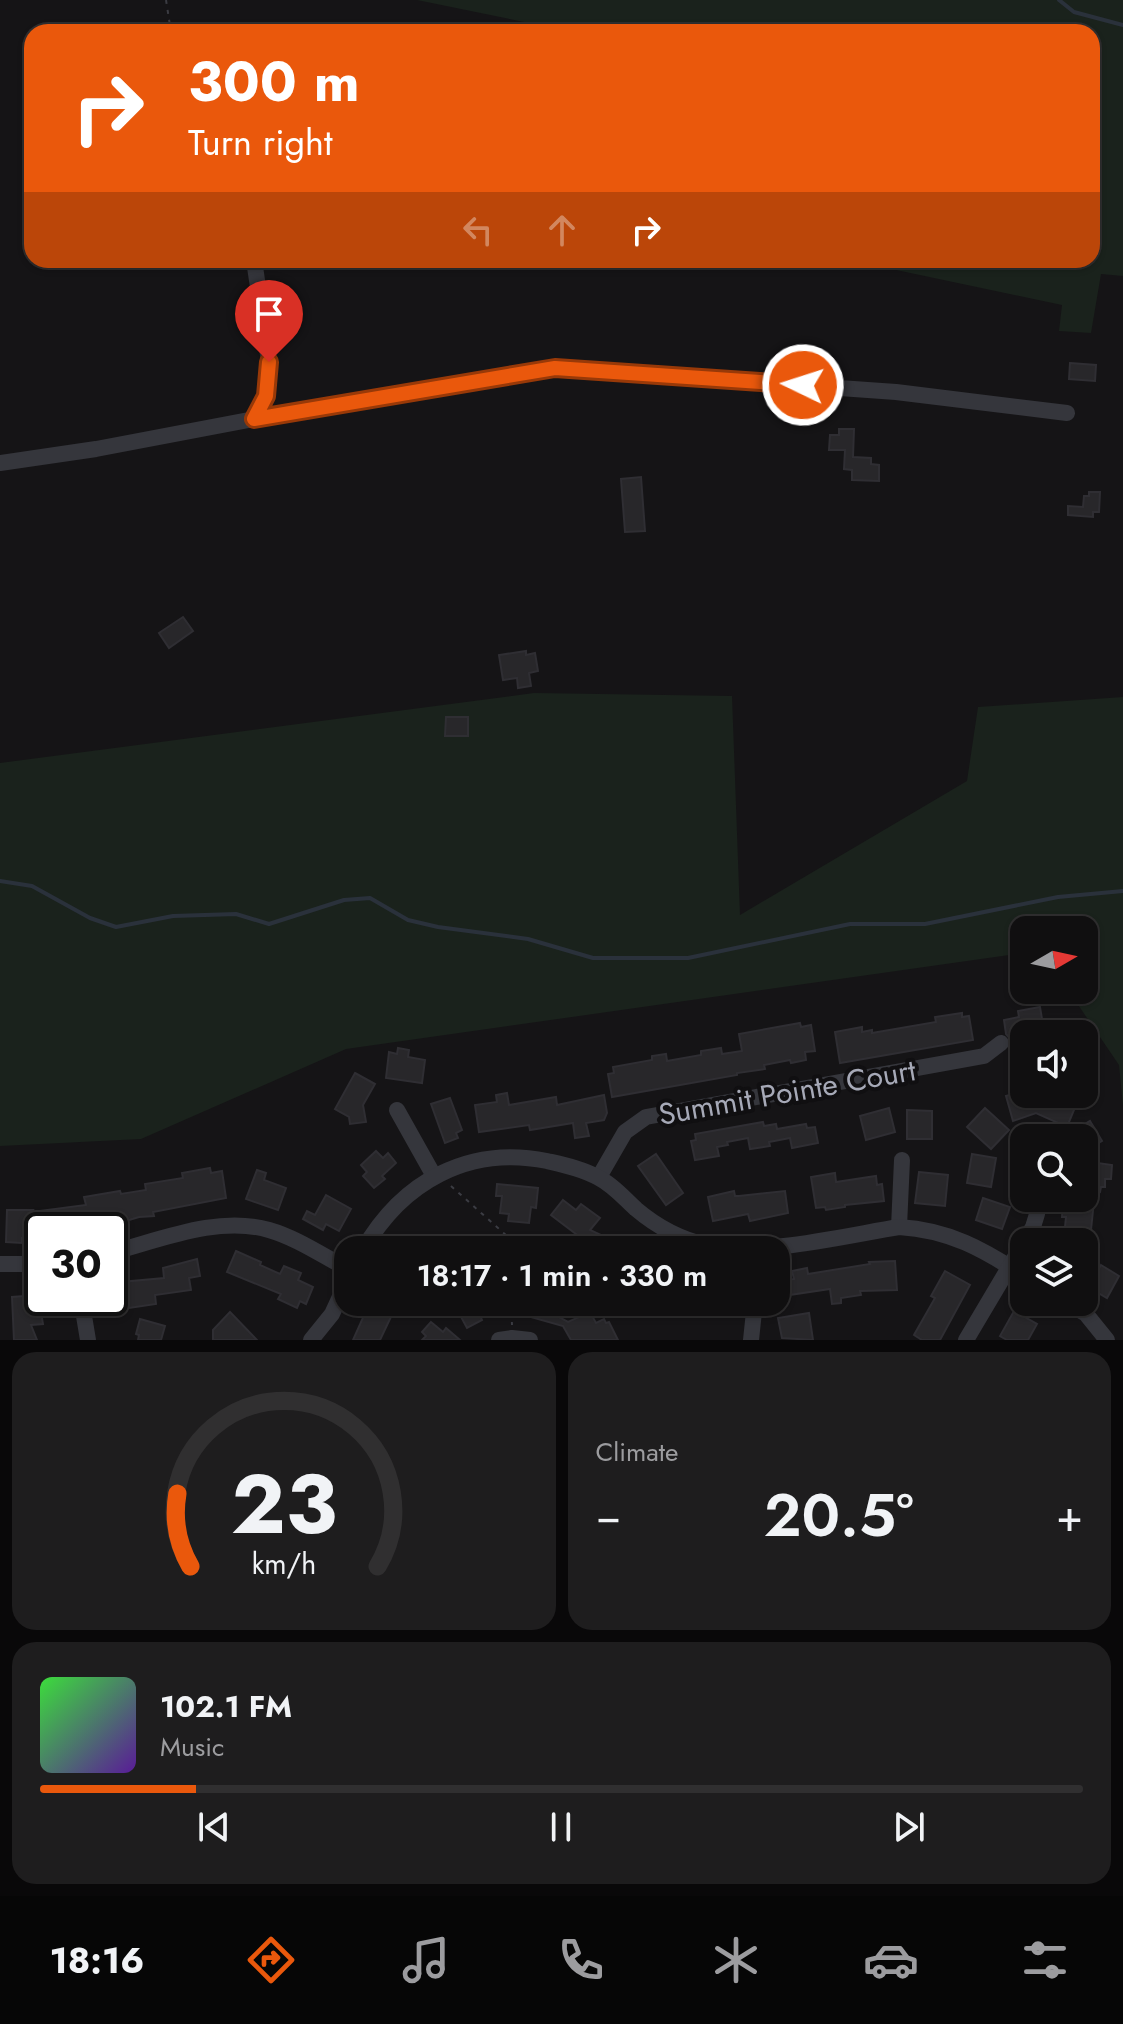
<!DOCTYPE html>
<meta charset="utf-8">
<style>
body{margin:0;font-family:Jost,sans-serif;background:#1e1d1e;color:#f1f3f6;height:100vh;display:flex;flex-direction:column;font-size:30px;white-space:nowrap}
*{box-sizing:border-box;margin:0}
p{font-size:26px;color:#9c9c9f}
.icon{flex:none;width:44px;height:44px;fill:none;stroke:currentColor;stroke-width:2;stroke-linecap:round;stroke-linejoin:round}
.map{position:relative;height:1340px;overflow:hidden}
.panel{display:flex;flex-direction:column;gap:12px;padding:12px;background:#090809;flex:1}
.panel>*{flex:none}
.banner{position:absolute;left:24px;top:24px;width:1076px;height:244px;border-radius:24px;box-shadow:0 2px 6px #0004,0 0 0 2px #302f30;background:#ea580c;color:#fff;overflow:hidden}
.needle{width:52px;rotate:81deg}
.buttons{position:absolute;left:1010px;top:916px;display:grid;gap:16px}
.buttons a{display:grid;place-items:center;width:88px;height:88px;border-radius:16px;background:#100f10;box-shadow:0 2px 6px #0004,0 0 0 2px #302f30;font-size:40px}
.speed{position:absolute;left:24px;top:1212px;display:flex;gap:16px;font-size:40px;font-weight:700;text-align:center}
.speed>*{display:grid;place-content:center;width:104px;height:104px;border-radius:50%;background:#100f10;box-shadow:0 2px 6px #0004,0 0 0 2px #302f30;line-height:1}
.speed .limit{border:4px solid #111;border-radius:12px;background:#fff;color:#111}
.pin{position:absolute;display:grid;place-items:center;width:68px;height:68px;color:#fff;margin:-82px -34px;border-radius:50% 50% 50% 0;rotate:-45deg;box-shadow:0 0 8px #0007}
.pin .icon{rotate:45deg}
.me{position:absolute;width:88px;margin:-44px;rotate:274deg;stroke-linejoin:round;filter:drop-shadow(0 0 6px #0008)}
.turn{display:flex;align-items:center;gap:28px;height:168px;padding:0 32px;font-size:36px}
.turn .icon{width:104px;height:104px;stroke-width:2.5}
.turn b{display:block;font-size:56px;line-height:68px}
.lanes{display:flex;align-items:center;height:76px;padding:0 32px;background:#0003;justify-content:center;gap:40px;direction:ltr}
.lanes .off{opacity:.35}
.big{font-size:60px;font-weight:600;line-height:1.1}
.panel .widget{flex:1;display:flex;flex-direction:column;justify-content:center;gap:12px;min-width:0;padding:0 28px;border-radius:24px;background:#1e1d1e}
.panel .dial{align-items:center;gap:0}
.dial svg{height:208px;overflow:visible;fill:none;stroke:#302f30;stroke-width:7;stroke-linecap:round;text-anchor:middle}
.dial text{fill:#f1f3f6;stroke:none}
.song{display:flex;align-items:center;gap:24px}
.cover{width:96px;height:96px;border-radius:12px;background:linear-gradient(135deg,hsl(120 70% 55%),hsl(270 70% 35%))}
.played{height:8px;border-radius:4px;background:linear-gradient(90deg,#ea580c 15%,#302f30 15%)}
.keys{display:flex;justify-content:space-around;direction:ltr}
.heat{display:flex;justify-content:space-between;align-items:center;font-size:44px;direction:ltr}
.panel .tiles{flex:1;display:grid;gap:12px;grid-template-columns:1fr 1fr}
.widget:last-child{grid-column:span 2}
.trip{position:absolute;left:334px;top:1236px;width:456px;height:80px;border-radius:24px;background:#100f10;box-shadow:0 2px 6px #0004,0 0 0 2px #302f30;font-weight:600;line-height:80px;text-align:center}
.tabs{display:flex;height:128px;justify-content:space-around;align-items:center;background:#060606;color:#9c9c9f}
.tabs .icon{width:56px;height:56px}
.tabs .current{color:#ea580c}
.tabs b{font-size:36px;color:#f1f3f6}
.map>svg:first-child{display:block}
</style>
<div class="map">
<svg width="1123" height="1340" viewBox="0 0 1123 1340">
<rect width="100%" height="100%" fill="#151416"/>
<!-- green -->
<g fill="#1a221c">
<polygon points="417,0 1123,0 1123,276 1101,274 1091,333 1059,331 1062,305 849,260 1092,260 1092,32 573,32"/>
<polygon points="534,693 732,696 740,915 967,781 978,707 1123,697 1123,1106 1119,1065 1068,990 1084,990 1084,930 1024,930 1024,953 346,1049 141,1139 0,1146 0,763"/>
</g>
<g fill="none" stroke-linecap="round" stroke-linejoin="round">
<!-- stream -->
<g stroke="#2a313b" stroke-width="4">
<polyline points="1059,0 1074,12 1123,25"/>
<polyline points="0,881 32,886 90,918 116,927 173,916 236,914 269,924 344,900 370,898 408,920 438,927 528,939 593,958 688,958 850,924 925,924 1058,897 1123,891"/>
</g>
</g>
<!-- building -->
<g fill="#28272a" stroke="#2f2e33" stroke-width="2">
<polygon points="1070,363 1096,365 1095,381 1069,379"/>
<polygon points="839,429 854,429 853,457 871,458 871,464 879,465 879,481 852,480 852,470 844,469 845,450 829,450 830,435 839,435"/>
<polygon points="641,477 645,531 625,532 621,479"/>
<polygon points="1089,492 1100,492 1099,512 1093,512 1093,517 1068,515 1068,506 1083,507 1084,496 1089,496"/>
<polygon points="183,617 193,631 169,648 159,633"/>
<polygon points="526,651 526,655 535,653 538,671 529,673 531,686 518,688 517,678 503,680 499,655"/>
<polygon points="446,717 468,717 468,736 445,736"/>
<polygon points="1040,1007 1043,1025 1033,1026 1034,1032 1024,1034 1024,1064 1014,1065 1012,1041 1006,1034 1004,1020 1019,1017 1018,1011"/>
<polygon points="962,1013 962,1017 969,1016 973,1040 840,1063 835,1032 862,1027 862,1032 872,1030 872,1033 936,1022 935,1017"/>
<polygon points="800,1023 801,1027 811,1025 815,1051 805,1052 806,1060 791,1063 790,1060 764,1065 765,1069 737,1073 737,1075 612,1097 608,1074 614,1073 613,1067 652,1060 652,1056 666,1054 667,1061 701,1055 701,1051 721,1048 722,1054 742,1051 739,1034"/>
<polygon points="398,1048 409,1050 408,1057 425,1060 422,1083 386,1078 389,1052 397,1054"/>
<polygon points="355,1073 375,1084 363,1105 366,1122 350,1124 349,1117 335,1109"/>
<polygon points="1024,1091 1024,1094 1031,1094 1032,1098 1049,1094 1075,1094 1071,1103 1076,1105 1067,1127 1036,1113 1013,1121 1006,1096"/>
<polygon points="507,1093 509,1105 556,1097 557,1105 604,1095 607,1113 604,1120 586,1123 589,1136 575,1138 573,1123 530,1130 529,1125 479,1132 475,1105 497,1102 496,1095"/>
<polygon points="450,1098 462,1130 456,1133 458,1138 445,1143 431,1104"/>
<polygon points="889,1108 895,1132 866,1140 860,1116"/>
<polygon points="985,1108 1009,1130 991,1149 967,1127"/>
<polygon points="907,1110 932,1111 932,1139 907,1139"/>
<polygon points="1090,1121 1102,1141 1084,1152 1084,1138 1062,1138"/>
<polygon points="763,1122 764,1126 776,1124 777,1129 806,1124 807,1128 815,1127 818,1143 792,1148 790,1138 769,1142 770,1146 750,1149 748,1138 727,1142 728,1145 717,1147 719,1156 695,1160 691,1141 696,1140 695,1134"/>
<polygon points="376,1151 383,1158 388,1153 396,1163 382,1176 385,1179 374,1188 363,1176 367,1172 361,1165"/>
<polygon points="656,1154 683,1193 666,1205 638,1166"/>
<polygon points="972,1154 996,1158 991,1187 967,1183"/>
<polygon points="1084,1161 1112,1165 1111,1179 1105,1179 1105,1187 1101,1187 1100,1192 1095,1191 1091,1230 1065,1227 1066,1217 1062,1217 1063,1199 1084,1200"/>
<polygon points="210,1168 211,1173 222,1171 226,1198 153,1212 154,1216 139,1217 96,1230 32,1230 32,1238 22,1238 22,1243 6,1242 7,1210 33,1210 32,1212 86,1205 84,1197 120,1191 121,1194 146,1190 145,1184 183,1178 182,1173"/>
<polygon points="257,1170 266,1173 264,1180 286,1188 278,1210 246,1199"/>
<polygon points="919,1172 948,1175 945,1206 915,1203"/>
<polygon points="835,1173 836,1182 876,1176 877,1185 882,1184 884,1201 845,1205 845,1207 826,1210 825,1207 816,1208 811,1177"/>
<polygon points="497,1184 538,1188 536,1208 531,1207 529,1223 508,1221 509,1214 500,1213 502,1196 496,1196"/>
<polygon points="734,1191 735,1196 739,1196 785,1191 788,1213 750,1221 748,1214 713,1221 708,1197"/>
<polygon points="326,1195 351,1209 339,1231 326,1224 323,1230 303,1219 307,1211 315,1215"/>
<polygon points="983,1198 1010,1207 1002,1229 976,1220"/>
<polygon points="563,1200 576,1210 581,1204 600,1218 590,1230 633,1250 597,1250 551,1215"/>
<polygon points="236,1251 261,1262 260,1265 280,1274 284,1266 301,1273 298,1280 313,1287 306,1304 300,1301 297,1308 278,1299 281,1294 227,1272"/>
<polygon points="197,1259 200,1276 189,1278 191,1290 155,1295 156,1304 108,1311 106,1298 110,1298 110,1283 164,1278 163,1268"/>
<polygon points="895,1261 897,1290 860,1291 861,1295 841,1298 841,1303 832,1304 830,1289 776,1297 776,1282 794,1279 792,1271 807,1268 808,1274 870,1264 869,1262"/>
<polygon points="1101,1265 1119,1276 1107,1298 1088,1287"/>
<polygon points="945,1271 970,1285 940,1340 922,1340 914,1335 935,1298 931,1296"/>
<polygon points="38,1295 43,1324 31,1325 37,1340 14,1340 12,1297"/>
<polygon points="370,1302 398,1302 380,1340 353,1340"/>
<polygon points="453,1302 499,1302 479,1313 482,1320 467,1328"/>
<polygon points="528,1302 561,1302 557,1316 568,1322 590,1312 596,1323 604,1319 606,1323 609,1322 618,1340 571,1340 563,1326 524,1315"/>
<polygon points="1014,1311 1037,1324 1028,1340 1007,1340 1000,1336"/>
<polygon points="230,1312 257,1340 213,1340 213,1330"/>
<polygon points="809,1313 813,1340 782,1338 778,1318"/>
<polygon points="140,1319 165,1326 161,1340 138,1340 139,1335 136,1334"/>
<polygon points="431,1322 443,1332 446,1328 460,1340 422,1340 426,1336 422,1332"/>
</g>
<g fill="none" stroke-linecap="round" stroke-linejoin="round">
<!-- path -->
<g stroke="#3b3c43" stroke-width="2" stroke-dasharray="4 6" stroke-linecap="butt">
<polyline points="166,0 171,32"/>
<polyline points="451,1186 507,1236 509,1250"/>
<polyline points="511,1302 512,1325"/>
</g>
<!-- minor -->
<g stroke="#35363c" stroke-width="16">
<polyline points="254,260 269,362 266,396 254,419"/>
<polyline points="0,463 96,449 254,419 555,368 896,392 1067,413"/>
<polyline points="397,1110 434,1176"/>
<polyline points="599,1177 625,1132 646,1117 984,1056 1001,1043"/>
<polyline points="899,1227 902,1160"/>
<path d="M363,1250c39,-68 105,-105 184,-89 17,4 36,8 52,17 14,7 25,20 37,31 20,17 44,30 70,36 52,12 138,-9 193,-18 50,3 84,22 125,49"/>
<path d="M110,1253c50,-13 108,-38 159,-23 28,8 54,26 79,39"/>
<polyline points="0,1264 42,1264"/>
<polyline points="81,1298 88,1340"/>
<polyline points="1066,1302 1086,1314 1107,1340"/>
<polyline points="311,1340 332,1314 348,1279"/>
<polyline points="499,1340 512,1338 530,1340"/>
<polyline points="751,1340 755,1302"/>
<polyline points="966,1340 1033,1227 1037,1214 1038,1198"/>
</g>
</g>
<g fill="none" stroke-linecap="round" stroke-linejoin="round">
<!-- route casing -->
<g stroke="#983908" stroke-width="20">
<polyline id="route" points="269,362 266,396 254,419 555,368 803,385"/>
</g>
<!-- route -->
<use href="#route" stroke="#ea580c" stroke-width="14"/>
</g>
<g text-anchor="middle" dominant-baseline="central" stroke-width="8" stroke-linejoin="round" paint-order="stroke">
<!-- street labels -->
<g font-size="30" fill="#a6a9b7" stroke="#100f11">
<text transform="translate(787 1092) rotate(-10)">Summit Pointe Court</text>
</g>
</g>
</svg>
<div class="buttons">
<a><svg class="needle" viewBox="-14 -14 28 28"><path d="M0-13l5 13h-10z" fill="#e53935"/><path d="M0 13l5-13h-10z" fill="#9c9c9f"/></svg></a>
<a><svg class="icon" aria-label="sound" viewBox="0 0 24 24"><path d="M4 9h4l5-4v14l-5-4H4zM17 9q2 3 0 6"/></svg></a>
<a><svg class="icon" aria-label="search" viewBox="0 0 24 24"><circle cx="10" cy="10" r="6"/><path d="M15 15l6 6"/></svg></a>
<a><svg class="icon" aria-label="layers" viewBox="0 0 24 24"><path d="M12 4l9 5-9 5-9-5zM3 14l9 5 9-5"/></svg></a>
</div>
<div class="speed"><div class="limit">30</div></div>
<div class="pin" style="left:269px;top:362px;background:#d93025"><svg class="icon" aria-label="arrive" viewBox="0 0 24 24"><path d="M6 21V4h12l-3 4 3 4H6"/></svg></div>
<svg class="me" style="left:803px;top:385px" viewBox="-20 -20 40 40"><circle r="17" fill="#ea580c" stroke="#fff" stroke-width="3"/><path d="M0-11L8 9 0 5-8 9z" fill="#fff"/></svg>
<div class="trip">18:17 · 1 min · 330 m</div>
<div class="banner">
<div class="turn"><svg class="icon" aria-label="right" viewBox="0 0 24 24"><path d="M7 20v-9h11M14 6l5 5-5 5"/></svg><div><b>300 m</b>Turn right</div></div>
<div class="lanes"><svg class="icon off" aria-label="left" viewBox="0 0 24 24"><path d="M17 20v-9H6M10 6l-5 5 5 5"/></svg><svg class="icon off" aria-label="ahead" viewBox="0 0 24 24"><path d="M12 20V5M6 11l6-6 6 6"/></svg><svg class="icon" aria-label="right" viewBox="0 0 24 24"><path d="M7 20v-9h11M14 6l5 5-5 5"/></svg></div>
</div>
</div>
<section class="panel">
<div class="tiles">
<div class="widget dial"><svg viewBox="0 0 100 80">
<path d="M14 69A42 42 0 1 1 86 69"/>
<path d="M14 69A42 42 0 0 1 9 41" stroke="#ea580c"/>
<text x="50" y="56" font-size="32" font-weight="700">23</text>
<text x="50" y="72" font-size="11">km/h</text>
</svg></div>
<div class="widget"><p>Climate</p>
<div class="heat"><a>−</a><b class="big">20.5°</b><a>+</a></div>
</div>
<div class="widget">
<div class="song"><i class="cover"></i><div><b>102.1 FM</b><p>Music</p></div></div>
<div class="played"></div>
<div class="keys"><svg class="icon" aria-label="previous" viewBox="0 0 24 24"><path d="M18 5L8 12l10 7zM5 5v14"/></svg><svg class="icon" aria-label="pause" viewBox="0 0 24 24"><path d="M8 5v14M16 5v14"/></svg><svg class="icon" aria-label="next" viewBox="0 0 24 24"><path d="M6 5l10 7-10 7zM19 5v14"/></svg></div>
</div>
</div>
</section>
<nav class="tabs">
<b>18:16</b>
<svg class="icon current" aria-label="directions" viewBox="0 0 24 24"><path d="M12 3l9 9-9 9-9-9zM9 14v-3h6M13 9l2 2-2 2"/></svg>
<svg class="icon" aria-label="music" viewBox="0 0 24 24"><path d="M9 18V5l10-2v13"/><circle cx="6" cy="18" r="3"/><circle cx="16" cy="16" r="3"/></svg>
<svg class="icon" aria-label="phone" viewBox="0 0 24 24"><path d="M5 4h4l2 5-3 2q2 4 5 5l2-3 5 2v4C11 20 4 13 5 4z"/></svg>
<svg class="icon" aria-label="climate" viewBox="0 0 24 24"><path d="M12 3v18M4 7l16 10M4 17L20 7"/></svg>
<svg class="icon" aria-label="car" viewBox="0 0 24 24"><path d="M5 17H2v-5l4-1 3-4h7l3 4 3 1v5h-3M9 17h6M6 11h13"/><circle cx="7" cy="17" r="2"/><circle cx="17" cy="17" r="2"/></svg>
<svg class="icon" aria-label="filters" viewBox="0 0 24 24"><path d="M4 7h16M4 17h16"/><circle cx="9" cy="7" r="2"/><circle cx="15" cy="17" r="2"/></svg>
</nav>
